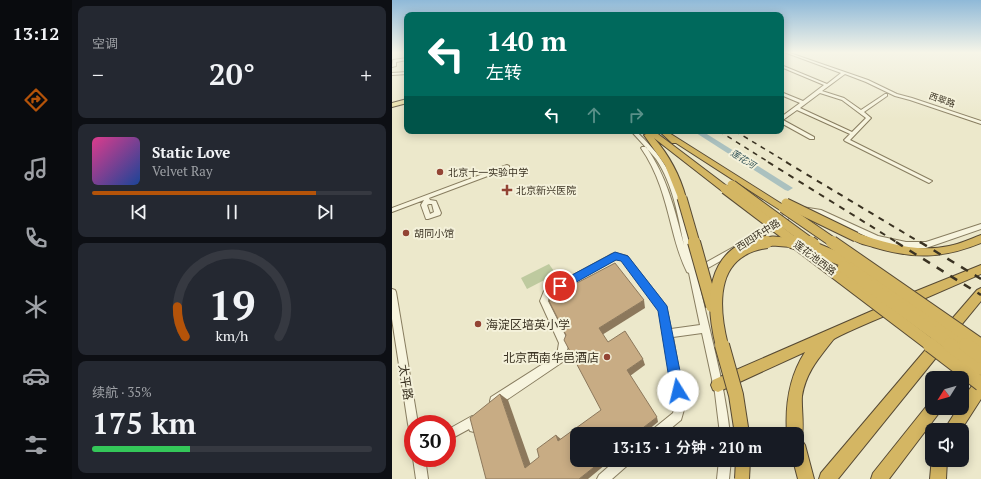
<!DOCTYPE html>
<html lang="zh">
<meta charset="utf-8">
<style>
body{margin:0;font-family:"PT Serif","Noto Sans SC",serif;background:#242831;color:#f1f3f6;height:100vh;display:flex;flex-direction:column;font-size:15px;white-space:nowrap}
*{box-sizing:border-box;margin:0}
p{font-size:13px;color:#9ea1a6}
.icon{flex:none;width:22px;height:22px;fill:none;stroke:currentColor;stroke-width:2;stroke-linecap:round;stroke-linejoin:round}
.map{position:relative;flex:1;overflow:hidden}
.details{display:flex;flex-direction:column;gap:6px;padding:6px;background:#0d0f14;width:320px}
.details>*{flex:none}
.banner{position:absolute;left:12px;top:12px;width:380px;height:122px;border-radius:8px;box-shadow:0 2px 10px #0003;background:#00695c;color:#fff;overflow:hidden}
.needle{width:26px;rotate:233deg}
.tools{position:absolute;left:533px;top:371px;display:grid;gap:8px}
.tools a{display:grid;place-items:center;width:44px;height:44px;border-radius:8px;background:#171b24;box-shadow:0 2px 10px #0003;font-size:20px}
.speed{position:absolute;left:12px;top:415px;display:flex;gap:8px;font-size:20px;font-weight:700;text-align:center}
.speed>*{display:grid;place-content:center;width:52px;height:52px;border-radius:50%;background:#171b24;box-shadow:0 2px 10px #0003;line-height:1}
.speed .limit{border:6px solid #d22;background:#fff;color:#111}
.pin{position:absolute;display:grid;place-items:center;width:34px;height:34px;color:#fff;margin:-17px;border:2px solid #fff;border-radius:50%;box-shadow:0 1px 4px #0007}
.me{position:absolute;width:44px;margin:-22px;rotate:351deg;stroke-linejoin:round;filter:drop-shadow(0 0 3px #0008)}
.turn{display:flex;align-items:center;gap:14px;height:84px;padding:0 16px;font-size:18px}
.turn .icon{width:52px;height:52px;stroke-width:2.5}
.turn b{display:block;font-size:28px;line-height:34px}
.lanes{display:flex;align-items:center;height:38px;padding:0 16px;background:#0003;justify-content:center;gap:20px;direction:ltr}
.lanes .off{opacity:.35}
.big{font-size:30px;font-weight:600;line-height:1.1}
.details .widget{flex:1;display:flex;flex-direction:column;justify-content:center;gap:6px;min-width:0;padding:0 14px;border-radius:8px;background:#242831}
.details .dial{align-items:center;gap:0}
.dial svg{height:104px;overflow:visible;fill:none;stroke:#363941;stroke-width:7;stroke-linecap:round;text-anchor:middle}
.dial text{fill:#f1f3f6;stroke:none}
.song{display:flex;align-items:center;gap:12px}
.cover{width:48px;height:48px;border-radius:6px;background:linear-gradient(135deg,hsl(330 70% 55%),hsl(220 70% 35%))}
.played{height:4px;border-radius:2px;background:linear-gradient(90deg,#b45309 80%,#363941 80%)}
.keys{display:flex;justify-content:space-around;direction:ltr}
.heat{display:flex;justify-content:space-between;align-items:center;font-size:22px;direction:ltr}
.charge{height:6px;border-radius:3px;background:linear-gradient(90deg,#34c759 35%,#363941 0)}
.trip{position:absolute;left:178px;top:427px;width:234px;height:40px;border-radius:8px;background:#171b24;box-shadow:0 2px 10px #0003;font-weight:600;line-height:40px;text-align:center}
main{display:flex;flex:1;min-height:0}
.tab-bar{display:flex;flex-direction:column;width:72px;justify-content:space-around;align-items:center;background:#090b0e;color:#9ea1a6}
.tab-bar .icon{width:28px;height:28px}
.tab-bar .active{color:#b45309}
.tab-bar b{font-size:18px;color:#f1f3f6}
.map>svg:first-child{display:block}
</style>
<main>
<nav class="tab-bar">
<b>13:12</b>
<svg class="icon active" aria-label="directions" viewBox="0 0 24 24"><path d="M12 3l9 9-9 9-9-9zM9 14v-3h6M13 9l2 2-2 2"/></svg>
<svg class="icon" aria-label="music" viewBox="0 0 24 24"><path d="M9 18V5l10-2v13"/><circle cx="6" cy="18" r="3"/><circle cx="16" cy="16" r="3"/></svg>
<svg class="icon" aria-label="phone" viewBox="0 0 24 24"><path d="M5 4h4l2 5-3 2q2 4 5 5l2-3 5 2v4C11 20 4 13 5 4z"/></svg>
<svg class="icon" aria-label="climate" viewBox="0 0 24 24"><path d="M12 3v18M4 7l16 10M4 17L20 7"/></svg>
<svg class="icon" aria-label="car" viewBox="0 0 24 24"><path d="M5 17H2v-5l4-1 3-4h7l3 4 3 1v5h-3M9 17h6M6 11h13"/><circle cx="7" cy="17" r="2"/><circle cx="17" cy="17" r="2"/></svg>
<svg class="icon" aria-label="filters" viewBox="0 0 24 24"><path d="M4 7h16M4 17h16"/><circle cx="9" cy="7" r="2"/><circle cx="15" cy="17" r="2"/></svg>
</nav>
<section class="details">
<div class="widget"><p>空调</p>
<div class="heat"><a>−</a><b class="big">20°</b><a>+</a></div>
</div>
<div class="widget">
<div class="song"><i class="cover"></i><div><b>Static Love</b><p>Velvet Ray</p></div></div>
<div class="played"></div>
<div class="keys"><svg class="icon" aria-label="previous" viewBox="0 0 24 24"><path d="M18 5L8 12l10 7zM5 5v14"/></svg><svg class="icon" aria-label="pause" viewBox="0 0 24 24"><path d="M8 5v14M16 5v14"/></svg><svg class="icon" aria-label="next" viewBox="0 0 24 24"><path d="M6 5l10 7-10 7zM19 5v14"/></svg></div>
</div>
<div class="widget dial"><svg viewBox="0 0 100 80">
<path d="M14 69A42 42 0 1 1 86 69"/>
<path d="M14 69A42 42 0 0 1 8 46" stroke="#b45309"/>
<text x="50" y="56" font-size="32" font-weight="700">19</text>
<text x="50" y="72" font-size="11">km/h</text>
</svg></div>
<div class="widget"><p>续航 · 35%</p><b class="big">175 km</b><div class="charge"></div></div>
</section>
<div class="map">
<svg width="589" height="479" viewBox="0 0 589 479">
<rect width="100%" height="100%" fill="#ece8cb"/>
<!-- green -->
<polygon fill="#beca9f" points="157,264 164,274 135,289 129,278"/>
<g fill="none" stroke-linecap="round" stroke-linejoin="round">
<!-- river -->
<polygon fill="#abc1bf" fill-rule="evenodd" points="301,131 310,131 401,188 396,191 393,190"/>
<!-- minor casing -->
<g stroke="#887d60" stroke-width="2">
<g id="minor">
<path d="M392,52h3l81,28 29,14 15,4 69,23v3l-71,-24 -15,-4 -29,-14 -21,-8 -23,17 22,7 17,12 24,-16h2v2l-23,16 7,6 -21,22 82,41 -3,2 -84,-42 -1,-1 6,-6 -53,-24 -14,10 31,17v2h-4l-29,-16v-6l19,-14 -19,-8v-3l22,9 21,-16 -43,-18v-2l46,19 14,-11zM428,93l22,7 24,18 -14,14 -52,-24z"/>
<polygon points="15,58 15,60 4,62 4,66 0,67 1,60"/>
<polygon points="15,72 15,74 0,75 0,73"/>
<path d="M239,131h5c11,11 22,22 30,36 17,30 22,67 30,101l54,-30 41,-28 11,-3 19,3 57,26 28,6h20l55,-18v5l-55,19h-20l-32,-8 -56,-26 -16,-3 -7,3 -41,28 -53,30 -4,1c11,54 27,106 33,161h-10l-5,-41 -13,-60 -29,4 12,69 -4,14 -17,14h-13l1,-4 21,-17 2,-7 -16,-96 -37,-50 -6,-1 -66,36 -2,6 21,42 -5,18 -65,44 -4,1 -4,-1 -1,-4 1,-4 66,-42 2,-12 -19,-42 4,-10 68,-37 3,-1 12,3 39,50 5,23 29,-4 -11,-52 -2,-1c-7,-14 -11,-28 -15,-44 -7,-28 -14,-56 -31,-80l1,-1h4c21,29 29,64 38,98 -6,-29 -11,-61 -28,-86 -8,-10 -17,-19 -25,-28z"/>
<path d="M115,165l2,1v2l-80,30 1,2 6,1 5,12 -1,2 -12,4h-2l-5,-14 3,-5 -32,12v-4zM37,204h3l2,8 -4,2 -3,-9z"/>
<polygon points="0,289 3,290 4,292 26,424 21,424 21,429 17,428 16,424 0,319"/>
<polygon points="80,416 84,417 87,427 86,431 82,432 78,431 77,429 55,441 55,430"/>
<polygon points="21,458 33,458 36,479 24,479"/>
<polygon points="224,460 239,460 237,464 220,479 205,479 207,475"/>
<polygon points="327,460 339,460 337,479 325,479"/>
</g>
</g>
<!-- major casing -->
<g stroke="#574a34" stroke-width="2">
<polygon id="major" points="15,99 15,103 0,107 0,103"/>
</g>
<!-- highway casing -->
<g stroke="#574a34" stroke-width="2">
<g id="highway">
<path d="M255,131h7l74,56 1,2 -1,2h-6l-68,-53c15,17 26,38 32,60l-1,2h-6l-14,-35 -21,-30 4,-2z"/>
<polygon points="267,131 274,131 396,208 394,210 388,210 284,143 280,143"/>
<path d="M464,233c31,10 60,20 93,13 11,-2 21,-7 32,-11v8c-39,16 -68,16 -108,4 -6,-2 -19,-4 -22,-10l1,-3z"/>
<polygon points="589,265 589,274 520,304 516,305 512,304 510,300 512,296"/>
<polygon points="589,288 589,301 561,335 557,337 553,335 551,331 553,327 585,290"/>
<path d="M498,303l4,1 2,4 -2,4c-9,4 -58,24 -61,28 -14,18 -27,32 -31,56 -1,12 3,34 -1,43l4,6 9,34h-16l-5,-19h4v-26h-10c-2,-29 2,-57 18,-82l-87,40 -5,-2 -2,-5 2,-5z"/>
<polygon points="546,339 551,341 552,345 551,349 446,479 427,479 429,473 541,341"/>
<path d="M589,379v20l-20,31h-17l14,-22h4c0,-10 10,-25 19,-29z"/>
<polygon points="540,401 540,408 549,408 547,413 497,479 479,479 481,473 537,403"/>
<polygon points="540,457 540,460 555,460 554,479 538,479"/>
</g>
</g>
<!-- minor -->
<use href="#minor" fill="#f7f4de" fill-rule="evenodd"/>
<!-- major -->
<use href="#major" fill="#ece2a7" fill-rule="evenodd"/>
<!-- highway -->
<use href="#highway" fill="#d4b663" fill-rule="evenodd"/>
<!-- rail-far2 -->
<g stroke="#3a3222" stroke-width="1.5" stroke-dasharray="5 5" stroke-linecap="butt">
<polyline points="327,131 378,163"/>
<polyline points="343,131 396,163"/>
</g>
<!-- rail-far1 -->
<g stroke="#3a3222" stroke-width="2" stroke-dasharray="6 6" stroke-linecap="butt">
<polyline points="376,162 506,243"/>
<polyline points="394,162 529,243"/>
</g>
<!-- rail -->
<g stroke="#3a3222" stroke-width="2.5" stroke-dasharray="8 8" stroke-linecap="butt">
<polyline points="504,242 589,295"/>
<polyline points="528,242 589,279"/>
</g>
<!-- highway-bridge-far2 casing -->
<g stroke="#574a34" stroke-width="11" stroke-linecap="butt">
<g id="highway-bridge-far2">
<polyline points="340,185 419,243"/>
<polyline points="333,189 404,243"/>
<polyline points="290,198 303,243"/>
<polyline points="394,203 464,237"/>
<polyline points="391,208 442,243"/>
<polyline points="369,243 381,241 405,243"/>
</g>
</g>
<!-- highway-bridge-far1 casing -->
<g stroke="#574a34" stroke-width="14" stroke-linecap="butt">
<g id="highway-bridge-far1">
<polyline points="302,242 320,306"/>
<polyline points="399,242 419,247 455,262 575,346"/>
<polyline points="403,242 540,346"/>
<polyline points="418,242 422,245"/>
<polyline points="440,242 589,345"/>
<polyline points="452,267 560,346"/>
<path d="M330,346c-11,-44 -12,-96 45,-104"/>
</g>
</g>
<!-- highway-bridge casing -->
<g stroke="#574a34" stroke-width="16" stroke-linecap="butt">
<g id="highway-bridge">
<polyline points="330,345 344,395 350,434"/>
<polyline points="538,345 589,384"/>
<polyline points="558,345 589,368"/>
<polyline points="574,345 589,356"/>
<polyline points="350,479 351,460"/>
</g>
</g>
<!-- highway-bridge-far2 -->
<use href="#highway-bridge-far2" stroke="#d4b663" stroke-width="9"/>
<!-- highway-bridge-far1 -->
<use href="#highway-bridge-far1" stroke="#d4b663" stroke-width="12"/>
<!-- highway-bridge -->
<use href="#highway-bridge" stroke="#d4b663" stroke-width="14"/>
</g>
<!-- shaded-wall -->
<g fill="#8c785c">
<polygon points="252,300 253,308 210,335 207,328"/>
<polygon points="251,359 253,365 238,376 235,370"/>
<polygon points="108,394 116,400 141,471 133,468"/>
<polygon points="265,417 266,422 251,434 243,434"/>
<polygon points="164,435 170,440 166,441"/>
<polygon points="211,460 219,460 196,479 187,479"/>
</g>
<!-- building -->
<polygon fill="#c8ac84" stroke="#8c785c" points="223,263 252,300 207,328 216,342 233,331 251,359 235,370 265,417 243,434 185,434 185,460 211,460 187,479 94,479 78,418 108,394 133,468 147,457 145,449 164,435 166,441 209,410 172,340 174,335 157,301 158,301 155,296 162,292 164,294"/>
<!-- sky -->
<linearGradient id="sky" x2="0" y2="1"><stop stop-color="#8fb9d8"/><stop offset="0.44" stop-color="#f6f5e8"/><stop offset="1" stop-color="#f6f5e8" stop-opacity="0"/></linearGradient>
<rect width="589" height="119" fill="url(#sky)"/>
<!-- route -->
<polygon fill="#1a73e8" stroke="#114b97" points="223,252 236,256 275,306 292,391 290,396 286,398 281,396 279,391 266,311 229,261 224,260 172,289 168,290 165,289 163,286 165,283"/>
<!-- markers -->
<g fill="#934434" stroke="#f4f1da" stroke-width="1.5">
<circle cx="48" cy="172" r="4"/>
<path d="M113 184h4v4h4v4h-4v4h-4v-4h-4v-4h4z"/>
<circle cx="14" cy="233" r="4"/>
<circle cx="86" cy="324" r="4"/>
<circle cx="215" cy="357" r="4"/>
</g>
<g text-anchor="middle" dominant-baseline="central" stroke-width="4" stroke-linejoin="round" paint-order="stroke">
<!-- far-street labels -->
<g font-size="9" fill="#3a3222" stroke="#f4f1da">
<text transform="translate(550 100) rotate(20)">西翠路</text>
</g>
<!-- far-water labels -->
<g font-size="9" font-style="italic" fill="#335459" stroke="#f4f1da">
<text transform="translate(351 159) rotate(32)">莲花河</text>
</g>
<!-- poi labels -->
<g font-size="10" fill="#3a3222" stroke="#f4f1da" text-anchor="start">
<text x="56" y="172">北京十一实验中学</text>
<text x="124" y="190">北京新兴医院</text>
<text x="22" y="233">胡同小馆</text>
</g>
<!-- street labels -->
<g font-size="10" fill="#3a3222" stroke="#f4f1da">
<text transform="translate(366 235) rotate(-32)">西四环中路</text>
<text transform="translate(423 258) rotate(37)">莲花池西路</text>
</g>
<!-- near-poi labels -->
<g font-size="12" fill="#3a3222" stroke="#f4f1da" text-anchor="start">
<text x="94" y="324">海淀区培英小学</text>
<text x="207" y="357" text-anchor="end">北京西南华邑酒店</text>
</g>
<!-- near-street labels -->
<g font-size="12" fill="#3a3222" stroke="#f4f1da">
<text transform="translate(14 382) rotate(81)">太平路</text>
</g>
</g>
</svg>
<div class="tools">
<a><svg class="needle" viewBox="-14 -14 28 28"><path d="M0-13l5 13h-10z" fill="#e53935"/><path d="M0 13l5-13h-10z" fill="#9ea1a6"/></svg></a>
<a><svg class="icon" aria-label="sound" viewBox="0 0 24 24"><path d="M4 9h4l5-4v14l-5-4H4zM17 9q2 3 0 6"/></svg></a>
</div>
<div class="speed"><div class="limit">30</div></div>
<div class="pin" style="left:168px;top:286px;background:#d93025"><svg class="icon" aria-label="arrive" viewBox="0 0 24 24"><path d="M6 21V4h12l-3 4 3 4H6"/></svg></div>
<svg class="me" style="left:286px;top:391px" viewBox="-20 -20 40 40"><circle r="19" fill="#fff"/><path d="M0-13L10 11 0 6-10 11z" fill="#1a73e8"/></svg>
<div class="trip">13:13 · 1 分钟 · 210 m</div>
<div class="banner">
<div class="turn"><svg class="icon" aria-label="left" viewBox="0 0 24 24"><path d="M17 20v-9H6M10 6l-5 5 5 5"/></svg><div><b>140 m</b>左转</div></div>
<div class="lanes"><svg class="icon" aria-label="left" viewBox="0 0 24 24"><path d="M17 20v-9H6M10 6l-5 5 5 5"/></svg><svg class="icon off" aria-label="ahead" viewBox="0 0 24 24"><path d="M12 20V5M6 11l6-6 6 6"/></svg><svg class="icon off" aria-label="right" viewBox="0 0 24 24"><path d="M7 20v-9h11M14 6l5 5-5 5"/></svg></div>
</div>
</div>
</main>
